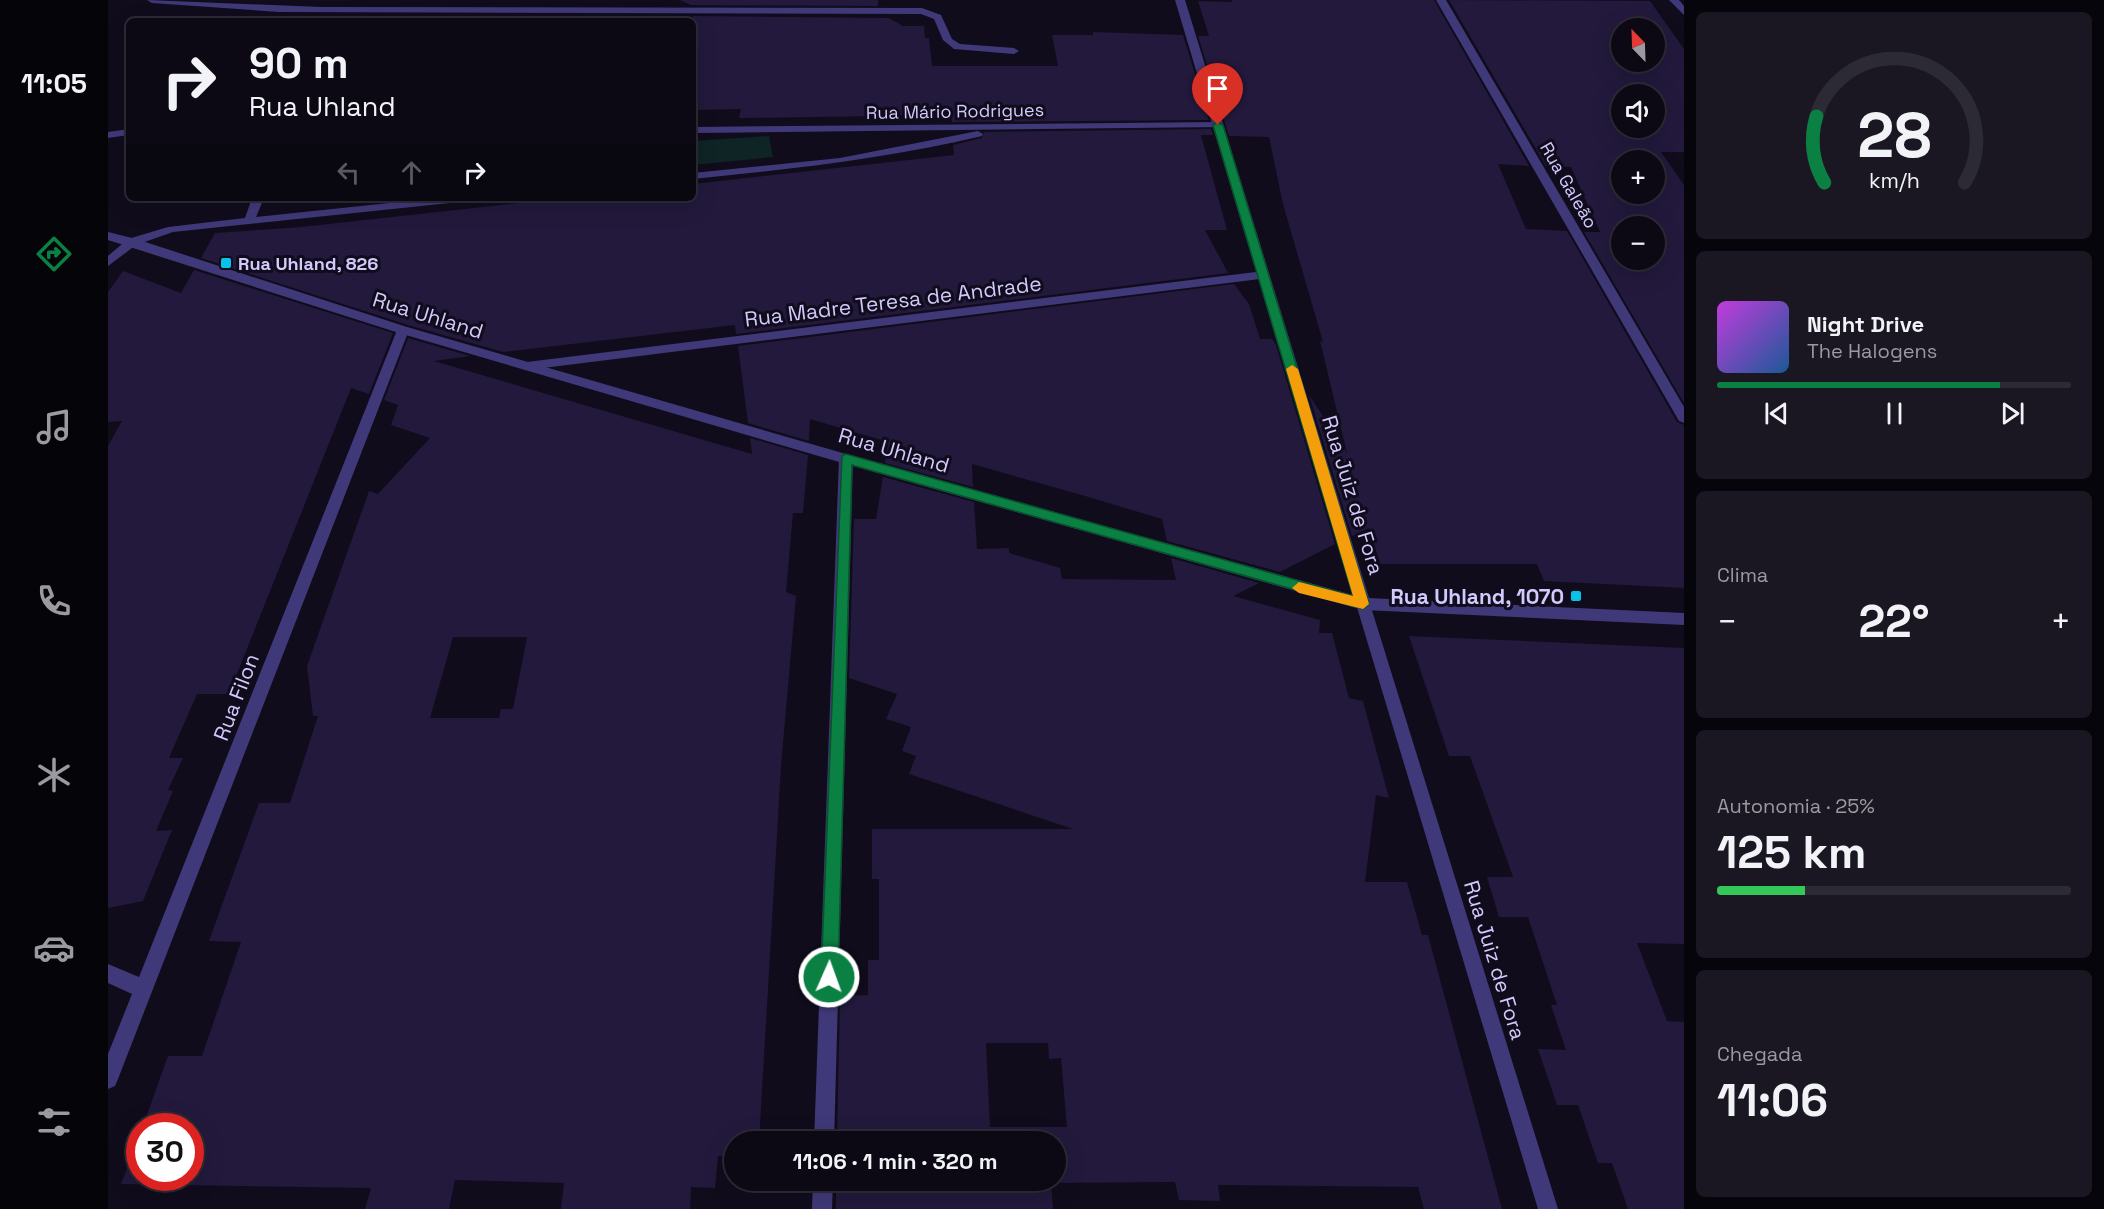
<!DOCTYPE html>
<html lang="pt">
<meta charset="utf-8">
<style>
body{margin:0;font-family:"Space Grotesk",sans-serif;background:#1a1722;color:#f1f3f6;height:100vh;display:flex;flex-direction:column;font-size:22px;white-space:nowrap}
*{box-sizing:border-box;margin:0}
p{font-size:20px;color:#9a9aa0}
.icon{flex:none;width:33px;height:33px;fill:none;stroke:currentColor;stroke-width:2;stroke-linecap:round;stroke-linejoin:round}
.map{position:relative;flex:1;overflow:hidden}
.side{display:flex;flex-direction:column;gap:12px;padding:12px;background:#07050c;width:420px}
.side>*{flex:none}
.top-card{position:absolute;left:18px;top:18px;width:570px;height:183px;border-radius:9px;box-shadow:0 6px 24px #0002,0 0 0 2px #2c2a34;background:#0c0915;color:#f1f3f6;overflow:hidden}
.needle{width:39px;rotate:337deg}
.fabs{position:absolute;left:1503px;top:18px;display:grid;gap:12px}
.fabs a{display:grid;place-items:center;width:54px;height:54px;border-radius:50%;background:#0c0915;box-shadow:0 6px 24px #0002,0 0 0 2px #2c2a34;font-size:30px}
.speed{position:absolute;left:18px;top:1113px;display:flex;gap:12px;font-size:30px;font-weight:700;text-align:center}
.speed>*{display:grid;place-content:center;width:78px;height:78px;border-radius:50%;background:#0c0915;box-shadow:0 6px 24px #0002,0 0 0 2px #2c2a34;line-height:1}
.speed .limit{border:9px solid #d22;background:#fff;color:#111}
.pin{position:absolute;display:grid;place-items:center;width:51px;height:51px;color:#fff;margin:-62px -26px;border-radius:50% 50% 50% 0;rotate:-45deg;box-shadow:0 0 6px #0007}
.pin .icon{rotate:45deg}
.me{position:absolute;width:66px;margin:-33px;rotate:2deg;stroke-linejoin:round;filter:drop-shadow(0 0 4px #0008)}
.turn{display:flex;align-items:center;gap:21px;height:126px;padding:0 24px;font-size:27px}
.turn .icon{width:78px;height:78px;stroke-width:2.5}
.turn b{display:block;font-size:42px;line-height:51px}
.lanes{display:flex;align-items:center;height:57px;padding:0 24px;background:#0003;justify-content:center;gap:30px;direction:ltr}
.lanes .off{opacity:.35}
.big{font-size:45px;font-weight:600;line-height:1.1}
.side .card{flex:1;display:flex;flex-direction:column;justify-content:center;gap:9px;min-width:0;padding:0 21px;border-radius:9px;background:#1a1722}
.side .dial{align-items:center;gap:0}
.dial svg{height:156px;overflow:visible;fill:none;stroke:#2c2a34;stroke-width:7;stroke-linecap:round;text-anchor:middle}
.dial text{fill:#f1f3f6;stroke:none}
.song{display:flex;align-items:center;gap:18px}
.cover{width:72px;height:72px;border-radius:9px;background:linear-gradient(135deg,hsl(290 70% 55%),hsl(210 70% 35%))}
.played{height:6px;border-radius:3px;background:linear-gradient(90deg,#0b8043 80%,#2c2a34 80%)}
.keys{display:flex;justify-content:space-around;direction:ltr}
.heat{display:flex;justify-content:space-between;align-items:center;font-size:33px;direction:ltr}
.charge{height:9px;border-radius:4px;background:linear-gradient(90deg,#34c759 25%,#2c2a34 0)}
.trip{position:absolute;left:616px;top:1131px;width:342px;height:60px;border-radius:30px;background:#0c0915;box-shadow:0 6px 24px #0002,0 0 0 2px #2c2a34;font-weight:600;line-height:60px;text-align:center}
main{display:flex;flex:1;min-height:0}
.tabs{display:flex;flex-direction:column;width:108px;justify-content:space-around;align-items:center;background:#050408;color:#9a9aa0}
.tabs .icon{width:42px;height:42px}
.tabs .on{color:#0b8043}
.tabs b{font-size:27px;color:#f1f3f6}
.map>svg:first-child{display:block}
</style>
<main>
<nav class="tabs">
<b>11:05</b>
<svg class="icon on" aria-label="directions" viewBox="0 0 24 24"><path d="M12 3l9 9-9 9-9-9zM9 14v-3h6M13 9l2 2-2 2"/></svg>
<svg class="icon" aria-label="music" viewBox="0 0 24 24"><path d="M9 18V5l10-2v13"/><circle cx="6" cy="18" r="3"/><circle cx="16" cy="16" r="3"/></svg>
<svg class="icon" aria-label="phone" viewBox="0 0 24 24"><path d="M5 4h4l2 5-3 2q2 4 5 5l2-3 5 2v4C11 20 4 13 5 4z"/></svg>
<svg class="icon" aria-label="climate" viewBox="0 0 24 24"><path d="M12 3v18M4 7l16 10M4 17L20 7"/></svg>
<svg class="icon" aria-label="car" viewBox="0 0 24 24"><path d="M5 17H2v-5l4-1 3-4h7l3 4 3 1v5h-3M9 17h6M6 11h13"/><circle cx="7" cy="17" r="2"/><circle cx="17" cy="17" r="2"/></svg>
<svg class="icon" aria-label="filters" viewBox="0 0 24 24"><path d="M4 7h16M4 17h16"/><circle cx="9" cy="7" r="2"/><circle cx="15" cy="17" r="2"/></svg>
</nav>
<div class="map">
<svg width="1576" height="1209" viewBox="0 0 1576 1209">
<rect width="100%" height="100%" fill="#100c1c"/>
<!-- green -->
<polygon fill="#0f2425" points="661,136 665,157 585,165 585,141"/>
<!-- building -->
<g fill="#22193c" fill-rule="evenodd">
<polygon points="572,0 770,0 770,6 583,5"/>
<polygon points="1124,0 1326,0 1421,166 1390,164 1418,229 1459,231 1569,422 1576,425 1576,588 1436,581 1429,564 1272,564 1261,528 1244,536 1201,395 1239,453 1212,341 1215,342 1175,204 1161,137 1121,136 1090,36 1101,36 1090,1 1124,2"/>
<path d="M1341,0l201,1 34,48v103h-23l23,33v218l-100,-171h16l-29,-65 -25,-1zM1514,28h32v34h-32zM1514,94h32v34h-32zM1514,160h32v34h-32zM1514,226h32v34h-32z"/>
<polygon points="585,16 781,18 795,26 816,26 817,38 821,38 824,66 950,66 944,35 985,35 985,32 1075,35 1101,120 844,122 843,115 631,118 633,109 585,110"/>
<polygon points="1103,129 1105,135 1093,135 1119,230 1097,230 1120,273 628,334 627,325 395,352 300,325 93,258 107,233 193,227 457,198 585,198 585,184 846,155 845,145 874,138 876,132"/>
<polygon points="86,270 285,333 261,394 243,388 121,694 89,694 61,758 75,758 60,790 65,791 48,831 64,830 35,901 0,908 0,446 14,421 0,422 0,292 15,271 73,293"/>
<polygon points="1126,284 1141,304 1152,339 1164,339 1168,345 1227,544 1172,572 1059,541 1054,519 977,496 864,464 865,487 777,463 780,442 702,419 701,441 640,423 630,346"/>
<path d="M300,338l62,18 -36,5 318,93 -2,-16 58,17 -5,58h-10l-7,79 10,4 -15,170 -22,376h-24v15l-17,-1 -3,32 -24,-1 -1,22h-129l3,-26 -109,-3 -6,29h-84l6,-21 -250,-4 19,-49v43h50v-52h-47l25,-70h34l39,-114 -32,-1 50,-138h31l28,-87h-5l-6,-50 62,-175 9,3 52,-56 -39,-13 7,-20 -14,-5zM345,637h74l-14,72h-12l-2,9h-69z"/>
<path d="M775,477l91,25 3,47 32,-1v5l51,15 2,11 114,1 -5,-22 88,25 -26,13 87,24 -1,13h13l17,65 14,3 26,97 -13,-3 -11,87h42l15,53h6l74,274h-78l-6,-22 -200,-2 2,16 -41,-1 -4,-18 -124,1 2,26h-217v-29h220v-38h-219l3,-146 28,-1v-35h11v-81h-7v-50h201l-164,-55 7,-18 -14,-5 9,-24 -25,-8 11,-25 -48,-16 5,-159h22zM878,1043h62l1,16 12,-1 6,69h-77z"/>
<polygon points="1301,636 1576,648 1576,944 1529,943 1559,1021 1576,1022 1576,1209 1520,1209 1504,1163 1490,1163 1470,1105 1449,1105 1430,1049 1458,1050 1443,1005 1449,1005 1420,917 1391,917 1379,877 1405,877 1362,756 1341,756"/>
</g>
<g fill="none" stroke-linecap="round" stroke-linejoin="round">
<!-- minor -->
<g fill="#403979" fill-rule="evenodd">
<polygon points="39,0 213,7 814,8 833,15 844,39 852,44 906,48 911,51 906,54 846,49 835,40 826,19 813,14 171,12 44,3"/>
<polygon points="1328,0 1338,0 1576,407 1576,423 1571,421"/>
<polygon points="1561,0 1571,0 1576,6 1576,15"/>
<polygon points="1110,122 1114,123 1114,127 585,133 585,127"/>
<polygon points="21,129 21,135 0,138 0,132"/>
<path d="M870,131l5,3 -1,2c-96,23 -192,33 -289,43v-6l147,-15z"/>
<polygon points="144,198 156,198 148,217 329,198 367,198 361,201 65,232 28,245 0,266 0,256 20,239 60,227 137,218"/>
<polygon points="1156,271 1162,275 1160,278 419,370 413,366 419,362"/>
<polygon points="295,326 301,330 10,1079 7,1086 0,1089 0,1054 24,994 0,983 0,964 31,977 289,330"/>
<polygon points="738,454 745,459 726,1142 706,1142 731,459"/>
<polygon points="1255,598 1260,600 1262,604 1450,1209 1430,1209 1248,604 1250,600"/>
<polygon points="705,1180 725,1180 724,1209 704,1209"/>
</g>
<!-- tertiary -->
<polygon fill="#403979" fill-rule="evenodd" points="1067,0 1077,0 1261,598 1576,613 1576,625 1255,610 738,464 291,333 0,240 0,232 28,239 299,327 738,454 1245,595"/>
</g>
<!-- route -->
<polygon fill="#0b8043" stroke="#07532c" stroke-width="1.5" points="1110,122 1115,125 1261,604 1255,609 744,465 730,977 727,983 721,985 715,983 713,977 734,456 738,454 1245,596 1105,125"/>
<!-- slow -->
<polygon fill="#f59e0b" points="1184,365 1190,369 1261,604 1255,609 1191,593 1184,588 1191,582 1245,596 1178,369"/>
<!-- markers -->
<g fill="#0ac2e8" stroke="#100c1c" stroke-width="2">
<rect x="112" y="257" width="12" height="12" rx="3"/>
<rect x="1462" y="590" width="12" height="12" rx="3"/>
</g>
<g text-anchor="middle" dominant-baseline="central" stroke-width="6" stroke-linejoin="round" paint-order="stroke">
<!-- far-street labels -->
<g font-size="18" fill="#d2c9fd" stroke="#100c1c">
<text transform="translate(847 111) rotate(-1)">Rua Mário Rodrigues</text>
<text transform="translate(1461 185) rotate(60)">Rua Galeão</text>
</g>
<!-- far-poi labels -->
<g font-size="18" font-weight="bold" fill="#d2c9fd" stroke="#100c1c" text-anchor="start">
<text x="130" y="263">Rua Uhland, 826</text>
</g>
<!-- street labels -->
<g font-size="21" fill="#d2c9fd" stroke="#100c1c">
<text transform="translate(785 301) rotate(-7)">Rua Madre Teresa de Andrade</text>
<text transform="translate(320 315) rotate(17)">Rua Uhland</text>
<text transform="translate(786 450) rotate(16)">Rua Uhland</text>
<text transform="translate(1245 495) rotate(73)">Rua Juiz de Fora</text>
<text transform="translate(128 697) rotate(-69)">Rua Filon</text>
<text transform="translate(1387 960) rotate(73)">Rua Juiz de Fora</text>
</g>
<!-- poi labels -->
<g font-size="21" font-weight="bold" fill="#d2c9fd" stroke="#100c1c" text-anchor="end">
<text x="1456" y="596">Rua Uhland, 1070</text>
</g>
</g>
</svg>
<div class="fabs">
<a><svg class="needle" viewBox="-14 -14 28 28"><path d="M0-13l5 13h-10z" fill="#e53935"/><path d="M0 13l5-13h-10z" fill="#9a9aa0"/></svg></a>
<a><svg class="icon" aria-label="sound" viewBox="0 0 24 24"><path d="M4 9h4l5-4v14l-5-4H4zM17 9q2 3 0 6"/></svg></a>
<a>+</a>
<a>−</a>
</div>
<div class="speed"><div class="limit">30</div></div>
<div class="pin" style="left:1110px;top:125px;background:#d93025"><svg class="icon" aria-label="arrive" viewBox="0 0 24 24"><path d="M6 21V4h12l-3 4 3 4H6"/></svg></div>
<svg class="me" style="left:721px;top:977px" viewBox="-20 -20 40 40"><circle r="17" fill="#0b8043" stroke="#fff" stroke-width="3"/><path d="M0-11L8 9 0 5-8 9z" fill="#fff"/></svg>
<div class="trip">11:06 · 1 min · 320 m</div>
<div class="top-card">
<div class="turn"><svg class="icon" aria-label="right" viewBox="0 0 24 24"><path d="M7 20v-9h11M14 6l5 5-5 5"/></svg><div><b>90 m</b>Rua Uhland</div></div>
<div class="lanes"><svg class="icon off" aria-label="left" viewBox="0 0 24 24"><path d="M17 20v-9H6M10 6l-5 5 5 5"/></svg><svg class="icon off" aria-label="ahead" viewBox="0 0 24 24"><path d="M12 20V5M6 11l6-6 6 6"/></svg><svg class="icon" aria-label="right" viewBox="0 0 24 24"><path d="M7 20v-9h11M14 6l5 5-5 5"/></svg></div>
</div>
</div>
<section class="side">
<div class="card dial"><svg viewBox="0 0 100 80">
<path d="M14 69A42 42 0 1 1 86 69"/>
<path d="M14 69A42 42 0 0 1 10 35" stroke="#0b8043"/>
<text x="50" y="56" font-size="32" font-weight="700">28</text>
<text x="50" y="72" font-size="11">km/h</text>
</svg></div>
<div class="card">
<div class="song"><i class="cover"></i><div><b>Night Drive</b><p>The Halogens</p></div></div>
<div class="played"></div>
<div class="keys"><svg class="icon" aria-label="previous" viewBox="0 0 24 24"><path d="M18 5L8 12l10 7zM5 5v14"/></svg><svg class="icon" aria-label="pause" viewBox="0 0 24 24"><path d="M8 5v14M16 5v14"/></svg><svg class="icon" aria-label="next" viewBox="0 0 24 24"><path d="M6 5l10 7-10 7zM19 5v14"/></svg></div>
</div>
<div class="card"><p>Clima</p>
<div class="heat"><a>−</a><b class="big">22°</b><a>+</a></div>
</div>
<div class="card"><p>Autonomia · 25%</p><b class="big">125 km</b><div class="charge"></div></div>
<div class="card"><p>Chegada</p><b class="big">11:06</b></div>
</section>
</main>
